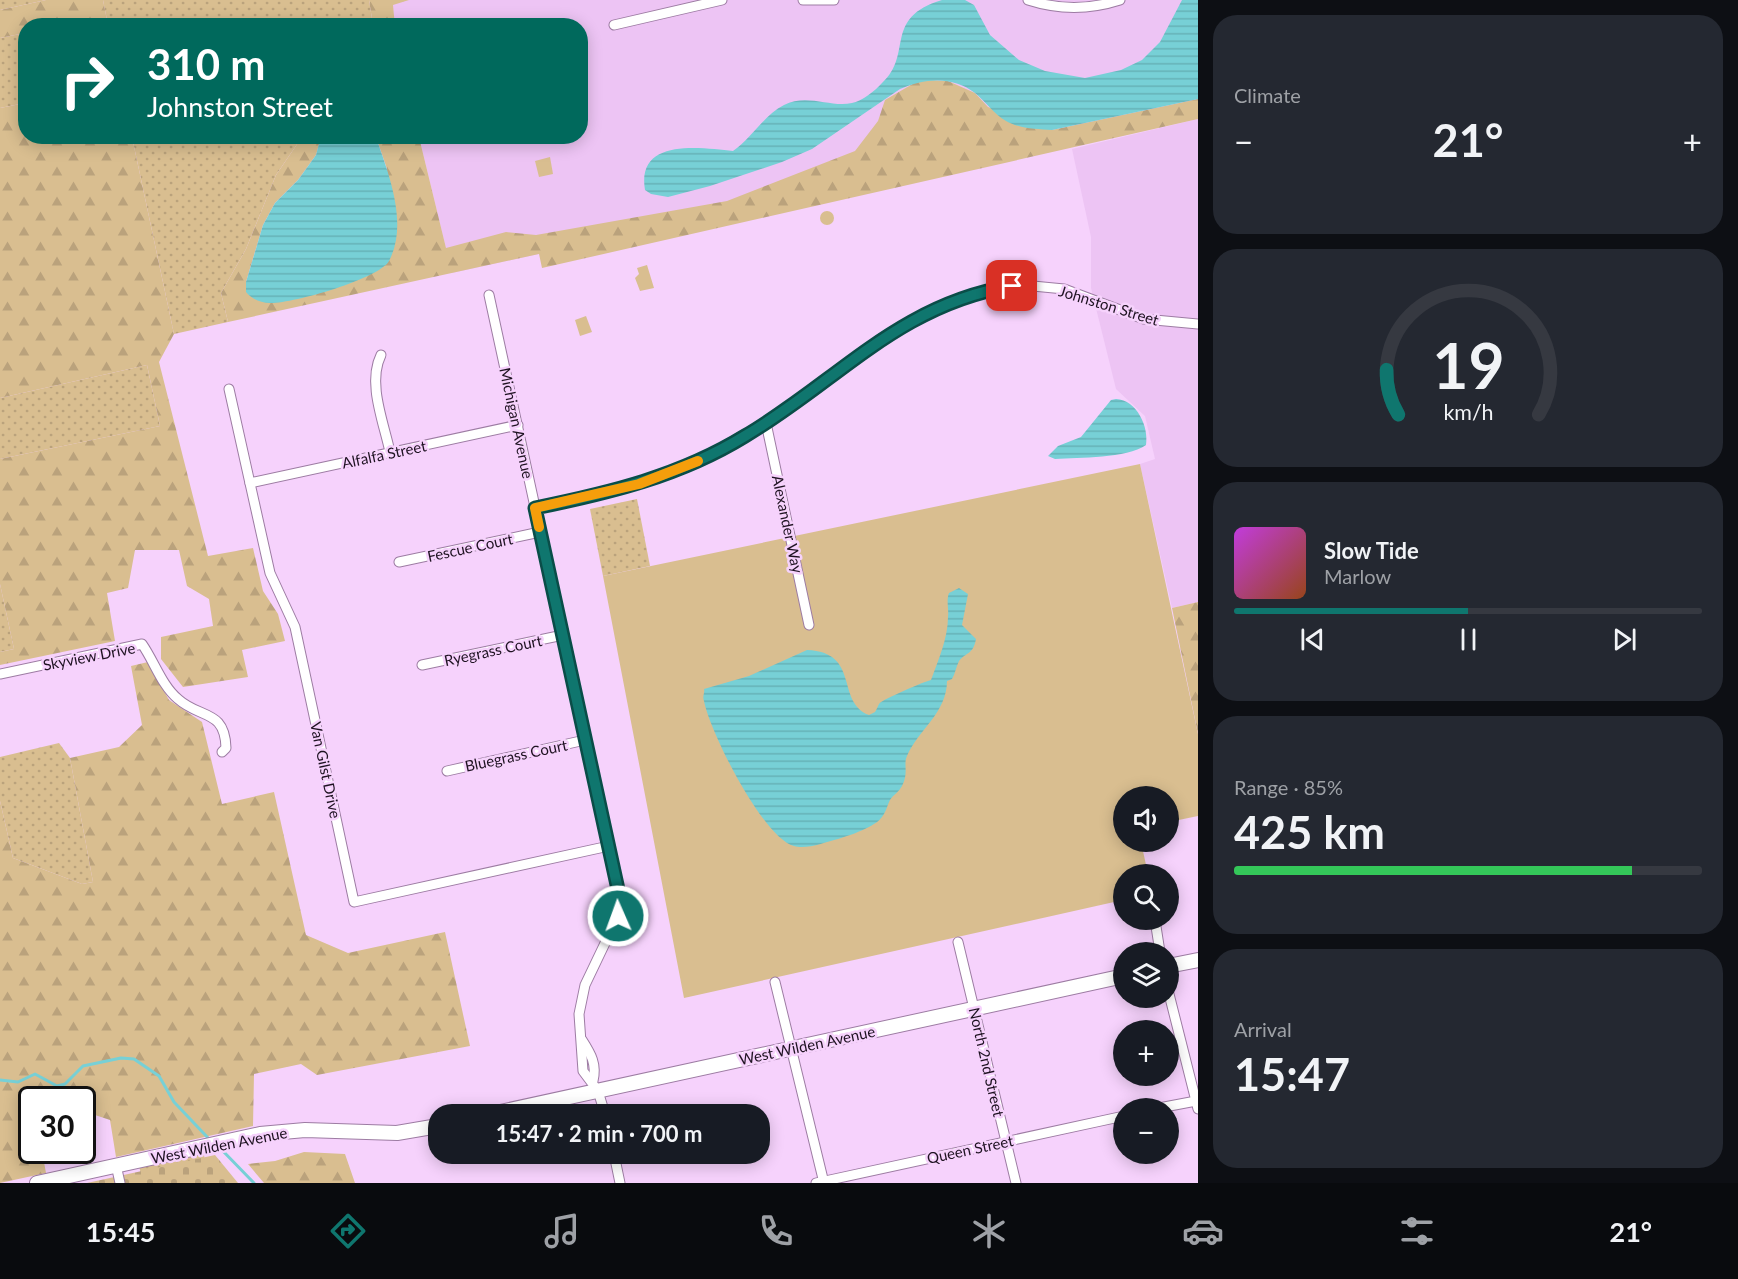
<!DOCTYPE html>
<meta charset="utf-8">
<style>
body{margin:0;font-family:Lato,sans-serif;background:#242831;color:#f1f3f6;height:100vh;display:flex;flex-direction:column;font-size:22px;white-space:nowrap}
*{box-sizing:border-box;margin:0}
p{font-size:20px;color:#9ea1a6}
.icon{flex:none;width:33px;height:33px;fill:none;stroke:currentColor;stroke-width:2;stroke-linecap:round;stroke-linejoin:round}
.map{position:relative;flex:1;overflow:hidden}
.details{display:flex;flex-direction:column;gap:15px;padding:15px;background:#0d0f14;width:540px}
.details>*{flex:none}
.hud{position:absolute;left:18px;top:18px;width:570px;height:126px;border-radius:24px;box-shadow:0 3px 15px #0003;background:#00695c;color:#fff;overflow:hidden}
.fabs{position:absolute;left:1113px;top:786px;display:grid;gap:12px}
.fabs a{display:grid;place-items:center;width:66px;height:66px;border-radius:50%;background:#171b24;box-shadow:0 3px 15px #0003;font-size:30px}
.speed{position:absolute;left:18px;top:1086px;display:flex;gap:12px;font-size:30px;font-weight:700;text-align:center}
.speed>*{display:grid;place-content:center;width:78px;height:78px;border-radius:50%;background:#171b24;box-shadow:0 3px 15px #0003;line-height:1}
.speed .limit{border:3px solid #111;border-radius:9px;background:#fff;color:#111}
.pin{position:absolute;display:grid;place-items:center;width:51px;height:51px;color:#fff;margin:-26px;border-radius:12px;box-shadow:0 3px 9px #0006}
.me{position:absolute;width:66px;margin:-33px;rotate:358deg;stroke-linejoin:round;filter:drop-shadow(0 0 4px #0008)}
.turn{display:flex;align-items:center;gap:21px;height:126px;padding:0 30px;font-size:27px}
.turn .icon{width:78px;height:78px;stroke-width:2.5}
.turn b{display:block;font-size:42px;line-height:51px}
.big{font-size:45px;font-weight:700;line-height:1.1}
.details .card{flex:1;display:flex;flex-direction:column;justify-content:center;gap:9px;min-width:0;padding:0 21px;border-radius:24px;background:#242831}
.details .dial{align-items:center;gap:0}
.dial svg{height:156px;overflow:visible;fill:none;stroke:#363941;stroke-width:7;stroke-linecap:round;text-anchor:middle}
.dial text{fill:#f1f3f6;stroke:none}
.song{display:flex;align-items:center;gap:18px}
.cover{width:72px;height:72px;border-radius:9px;background:linear-gradient(135deg,hsl(290 70% 55%),hsl(20 70% 35%))}
.played{height:6px;border-radius:3px;background:linear-gradient(90deg,#0f766e 50%,#363941 50%)}
.keys{display:flex;justify-content:space-around;direction:ltr}
.heat{display:flex;justify-content:space-between;align-items:center;font-size:33px;direction:ltr}
.charge{height:9px;border-radius:4px;background:linear-gradient(90deg,#34c759 85%,#363941 0)}
.trip{position:absolute;left:428px;top:1104px;width:342px;height:60px;border-radius:24px;background:#171b24;box-shadow:0 3px 15px #0003;font-weight:700;line-height:60px;text-align:center}
.tabs{display:flex;height:96px;justify-content:space-around;align-items:center;background:#090b0e;color:#9ea1a6}
.tabs .icon{width:42px;height:42px}
.tabs .active{color:#0f766e}
.tabs b{font-size:27px;color:#f1f3f6}
main{display:flex;flex:1;min-height:0}
.map>svg:first-child{display:block}
</style>
<main>
<div class="map">
<svg width="1198" height="1183" viewBox="0 0 1198 1183">
<defs>
<pattern id="grass-dots" width="8" height="8" patternUnits="userSpaceOnUse" patternTransform="scale(1.5)"><rect width="8" height="8" fill="#d9be90"/><path d="M2 2h.1M6 6h.1" fill="none" stroke="#baa27c" stroke-width="1.8" stroke-linecap="round"/></pattern>
<pattern id="forest-firs" width="22" height="20" patternUnits="userSpaceOnUse" patternTransform="scale(1.5)"><rect width="22" height="20" fill="#d9be90"/><path d="M5 1l3.5 6h-7zM16 11l3.5 6h-7z" fill="#baa27c"/></pattern>
<pattern id="cemetery-stones" width="16" height="16" patternUnits="userSpaceOnUse" patternTransform="scale(1.5)"><rect width="16" height="16" fill="#d9be90"/><path d="M2 7V4a2 2 0 0 1 4 0v3zM10 15v-3a2 2 0 0 1 4 0v3z" fill="#baa27c"/></pattern>
<pattern id="water-rules" width="6" height="5" patternUnits="userSpaceOnUse" patternTransform="scale(1.5)"><rect width="6" height="5" fill="#77d0d6"/><path d="M0 2.5h6" fill="none" stroke="#66b2b7"/></pattern>
</defs>
<rect width="100%" height="100%" fill="#f6d2fc"/>
<!-- built -->
<g fill="#edc4f4">
<polygon points="392,0 1198,0 1198,109 452,273 419,137 580,136 580,26 395,25"/>
<polygon points="1198,119 1198,602 1172,608 1140,464 1155,459 1145,416 1116,389 1091,288 1091,237 1072,149"/>
</g>
<!-- grass -->
<g fill="url(#grass-dots)">
<polygon points="0,0 46,0 0,10"/>
<polygon points="103,0 369,0 373,25 108,25"/>
<polygon points="25,33 25,103 0,108 0,38"/>
<polygon points="132,137 302,137 276,175 246,249 221,293 228,322 174,334"/>
<polygon points="147,365 160,426 0,459 0,398"/>
<polygon points="637,499 650,566 603,576 590,509"/>
<polygon points="0,584 14,649 0,652"/>
<polygon points="59,743 70,758 93,882 82,884 13,858 0,801 0,757"/>
<polygon points="204,1153 205,1166 143,1183 139,1166"/>
</g>
<!-- forest -->
<g fill="url(#forest-firs)">
<polygon points="46,0 103,0 108,25 76,25 75,22 60,25 26,26 25,33 0,38 0,10"/>
<polygon points="369,0 409,0 393,5 395,26 373,25"/>
<polygon points="930,80 948,81 975,93 988,107 1052,130 1198,99 1198,119 542,268 539,254 228,322 221,293 246,249 276,175 302,137 321,137 316,155 298,180 275,203 263,225 246,282 387,169 376,137 419,137 446,248 506,232 536,235 727,201 855,151 878,121 885,100 916,82"/>
<polygon points="25,103 26,136 132,137 174,334 159,362 208,556 253,548 263,591 278,614 285,641 242,650 248,677 183,687 161,659 161,637 213,626 209,599 187,586 179,550 135,550 128,588 107,593 115,641 0,665 0,652 14,649 0,584 0,459 160,426 147,365 0,398 0,108"/>
<polygon points="1198,602 1198,734 1172,608"/>
<polygon points="148,662 169,700 202,722 222,804 274,792 306,935 348,953 445,932 470,1046 317,1075 301,1064 254,1074 253,1126 116,1157 110,1120 83,1111 82,1100 32,1100 32,1150 42,1151 46,1173 0,1183 0,801 13,858 82,884 93,882 70,758 119,747 142,725 131,666"/>
<polygon points="304,1152 345,1154 355,1183 264,1183 248,1164 275,1161"/>
</g>
<!-- cemetery -->
<polygon fill="url(#cemetery-stones)" points="215,1155 238,1183 87,1183"/>
<!-- park -->
<g fill="#d9be90">
<polygon points="550,157 553,174 539,177 535,161"/>
<circle cx="827" cy="218" r="7"/>
<polygon points="647,265 654,288 640,291 635,278 639,274 637,268"/>
<polygon points="586,316 592,332 580,336 575,320"/>
<polygon points="1140,464 1198,734 1198,816 1169,822 1168,796 1124,796 1124,842 1141,842 1148,874 1124,874 1123,900 684,998 603,576"/>
</g>
<!-- water -->
<g fill="url(#water-rules)">
<path d="M942,0h23l9,5 16,30 29,25 26,11 40,7 36,-8 21,-10 18,-18 22,-42h16v99l-146,31c-15,-1 -32,-1 -46,-9 -12,-7 -20,-19 -31,-28 -22,-17 -50,-15 -75,-4l-88,60 -30,13 -72,24 -42,11 -17,-3 -6,-4c-9,-53 57,-42 88,-39 19,-13 31,-36 51,-46 23,-12 47,3 68,-2 10,-2 23,-12 30,-20 32,-29 0,-65 60,-83z"/>
<path d="M321,136l55,1c12,36 33,86 13,124 -10,18 -98,43 -119,42 -10,0 -18,-4 -24,-11v-10l17,-57 12,-22 23,-23 18,-25z"/>
<path d="M1116,399c21,1 33,28 30,46 -20,14 -66,12 -91,14l-7,-3 10,-10 23,-9 30,-37z"/>
<path d="M959,588l9,6 -6,31 14,14c-3,16 -10,13 -17,22 -3,6 -4,13 -7,18l-5,2c0,32 -29,49 -40,75 -4,8 2,17 -5,30 -3,6 -9,9 -12,14 -3,6 -4,12 -8,17 -7,10 -31,18 -44,22 -12,3 -32,11 -44,7 -31,-8 -84,-114 -90,-145 -2,-5 1,-7 0,-12l45,-13 58,-26c54,2 28,52 62,65l6,-3c1,-1 4,-9 5,-9 2,-3 45,-22 51,-23 7,-19 17,-42 17,-63 1,-9 -2,-16 1,-24z"/>
</g>
<g fill="none" stroke-linecap="round" stroke-linejoin="round">
<!-- stream -->
<g stroke="#77d0d6" stroke-width="3">
<polyline points="0,1080 18,1082 35,1074 57,1086 65,1084 83,1066 121,1058 134,1059 159,1076 174,1102 210,1140"/>
<polyline points="220,1148 254,1183"/>
</g>
<!-- street casing -->
<g stroke="#9d7ca3" stroke-width="11">
<g id="street">
<polyline points="803,0 834,0"/>
<path d="M1028,0c31,10 61,10 92,0"/>
<polyline points="614,25 722,0"/>
<polyline points="489,295 619,894 618,916 585,985 579,1014 583,1071 598,1091 605,1114"/>
<path d="M381,355c-14,28 3,68 9,97"/>
<polyline points="229,389 270,573 295,627 354,902 609,846"/>
<polyline points="766,423 809,625"/>
<polyline points="250,483 518,425"/>
<polyline points="535,508 646,482 702,459 784,412 882,338 953,302 990,290 1033,286 1064,289 1144,319 1198,324"/>
<polyline points="399,562 540,532"/>
<polyline points="422,665 563,635"/>
<path d="M0,674l142,-30c12,17 20,42 36,55 22,20 47,10 48,49l-4,4"/>
<polyline points="447,771 585,740"/>
<polyline points="1155,920 1160,952"/>
<polyline points="958,942 1016,1183"/>
<polyline points="775,982 824,1183"/>
<polyline points="1168,990 1198,1109"/>
<path d="M582,1040c9,14 15,24 11,41"/>
<polyline points="1159,1108 1196,1101"/>
<polyline points="614,1154 620,1183"/>
<polyline points="116,1165 120,1183"/>
<polyline points="816,1183 1124,1116"/>
</g>
</g>
<!-- secondary casing -->
<g stroke="#9d7ca3" stroke-width="16">
<g id="secondary">
<polyline points="1168,966 1198,960"/>
<polyline points="491,1114 1124,976"/>
<polyline points="37,1183 260,1134 305,1130 397,1133 438,1126"/>
</g>
</g>
<!-- street -->
<use href="#street" stroke="#fff" stroke-width="9"/>
<!-- secondary -->
<use href="#secondary" stroke="#fff" stroke-width="14"/>
</g>
<g fill="none" stroke-linecap="round" stroke-linejoin="round">
<!-- route casing -->
<g stroke="#0a4d48" stroke-width="15">
<path id="route" d="M618,916l1,-22 -84,-386c74,-15 145,-32 210,-72 92,-54 154,-132 267,-150"/>
</g>
<!-- route -->
<use href="#route" stroke="#0f766e" stroke-width="10"/>
<!-- slow -->
<polyline stroke="#f59e0b" stroke-width="10" points="539,527 535,508 639,484 698,461"/>
</g>
<g text-anchor="middle" dominant-baseline="central" stroke-width="5" stroke-linejoin="round" paint-order="stroke">
<!-- street labels -->
<g font-size="15" fill="#1e1221" stroke="#f6d2fc">
<text transform="translate(1109 305) rotate(17)">Johnston Street</text>
<text transform="translate(517 423) rotate(78)">Michigan Avenue</text>
<text transform="translate(384 454) rotate(-12)">Alfalfa Street</text>
<text transform="translate(788 524) rotate(78)">Alexander Way</text>
<text transform="translate(470 547) rotate(-12)">Fescue Court</text>
<text transform="translate(493 650) rotate(-12)">Ryegrass Court</text>
<text transform="translate(89 656) rotate(-11)">Skyview Drive</text>
<text transform="translate(516 755) rotate(-12)">Bluegrass Court</text>
<text transform="translate(326 770) rotate(78)">Van Gilst Drive</text>
<text transform="translate(807 1045) rotate(-12)">West Wilden Avenue</text>
<text transform="translate(987 1062) rotate(77)">North 2nd Street</text>
<text transform="translate(219 1145) rotate(-11)">West Wilden Avenue</text>
<text transform="translate(970 1149) rotate(-12)">Queen Street</text>
</g>
</g>
</svg>
<div class="fabs">
<a><svg class="icon" aria-label="sound" viewBox="0 0 24 24"><path d="M4 9h4l5-4v14l-5-4H4zM17 9q2 3 0 6"/></svg></a>
<a><svg class="icon" aria-label="search" viewBox="0 0 24 24"><circle cx="10" cy="10" r="6"/><path d="M15 15l6 6"/></svg></a>
<a><svg class="icon" aria-label="layers" viewBox="0 0 24 24"><path d="M12 4l9 5-9 5-9-5zM3 14l9 5 9-5"/></svg></a>
<a>+</a>
<a>−</a>
</div>
<div class="speed"><div class="limit">30</div></div>
<div class="pin" style="left:1012px;top:286px;background:#d93025"><svg class="icon" aria-label="arrive" viewBox="0 0 24 24"><path d="M6 21V4h12l-3 4 3 4H6"/></svg></div>
<svg class="me" style="left:618px;top:916px" viewBox="-20 -20 40 40"><circle r="17" fill="#0f766e" stroke="#fff" stroke-width="3"/><path d="M0-11L8 9 0 5-8 9z" fill="#fff"/></svg>
<div class="trip">15:47 · 2 min · 700 m</div>
<div class="hud">
<div class="turn"><svg class="icon" aria-label="right" viewBox="0 0 24 24"><path d="M7 20v-9h11M14 6l5 5-5 5"/></svg><div><b>310 m</b>Johnston Street</div></div>
</div>
</div>
<section class="details">
<div class="card"><p>Climate</p>
<div class="heat"><a>−</a><b class="big">21°</b><a>+</a></div>
</div>
<div class="card dial"><svg viewBox="0 0 100 80">
<path d="M14 69A42 42 0 1 1 86 69"/>
<path d="M14 69A42 42 0 0 1 8 46" stroke="#0f766e"/>
<text x="50" y="56" font-size="32" font-weight="700">19</text>
<text x="50" y="72" font-size="11">km/h</text>
</svg></div>
<div class="card">
<div class="song"><i class="cover"></i><div><b>Slow Tide</b><p>Marlow</p></div></div>
<div class="played"></div>
<div class="keys"><svg class="icon" aria-label="previous" viewBox="0 0 24 24"><path d="M18 5L8 12l10 7zM5 5v14"/></svg><svg class="icon" aria-label="pause" viewBox="0 0 24 24"><path d="M8 5v14M16 5v14"/></svg><svg class="icon" aria-label="next" viewBox="0 0 24 24"><path d="M6 5l10 7-10 7zM19 5v14"/></svg></div>
</div>
<div class="card"><p>Range · 85%</p><b class="big">425 km</b><div class="charge"></div></div>
<div class="card"><p>Arrival</p><b class="big">15:47</b></div>
</section>
</main>
<nav class="tabs">
<b>15:45</b>
<svg class="icon active" aria-label="directions" viewBox="0 0 24 24"><path d="M12 3l9 9-9 9-9-9zM9 14v-3h6M13 9l2 2-2 2"/></svg>
<svg class="icon" aria-label="music" viewBox="0 0 24 24"><path d="M9 18V5l10-2v13"/><circle cx="6" cy="18" r="3"/><circle cx="16" cy="16" r="3"/></svg>
<svg class="icon" aria-label="phone" viewBox="0 0 24 24"><path d="M5 4h4l2 5-3 2q2 4 5 5l2-3 5 2v4C11 20 4 13 5 4z"/></svg>
<svg class="icon" aria-label="climate" viewBox="0 0 24 24"><path d="M12 3v18M4 7l16 10M4 17L20 7"/></svg>
<svg class="icon" aria-label="car" viewBox="0 0 24 24"><path d="M5 17H2v-5l4-1 3-4h7l3 4 3 1v5h-3M9 17h6M6 11h13"/><circle cx="7" cy="17" r="2"/><circle cx="17" cy="17" r="2"/></svg>
<svg class="icon" aria-label="filters" viewBox="0 0 24 24"><path d="M4 7h16M4 17h16"/><circle cx="9" cy="7" r="2"/><circle cx="15" cy="17" r="2"/></svg>
<b>21°</b>
</nav>
